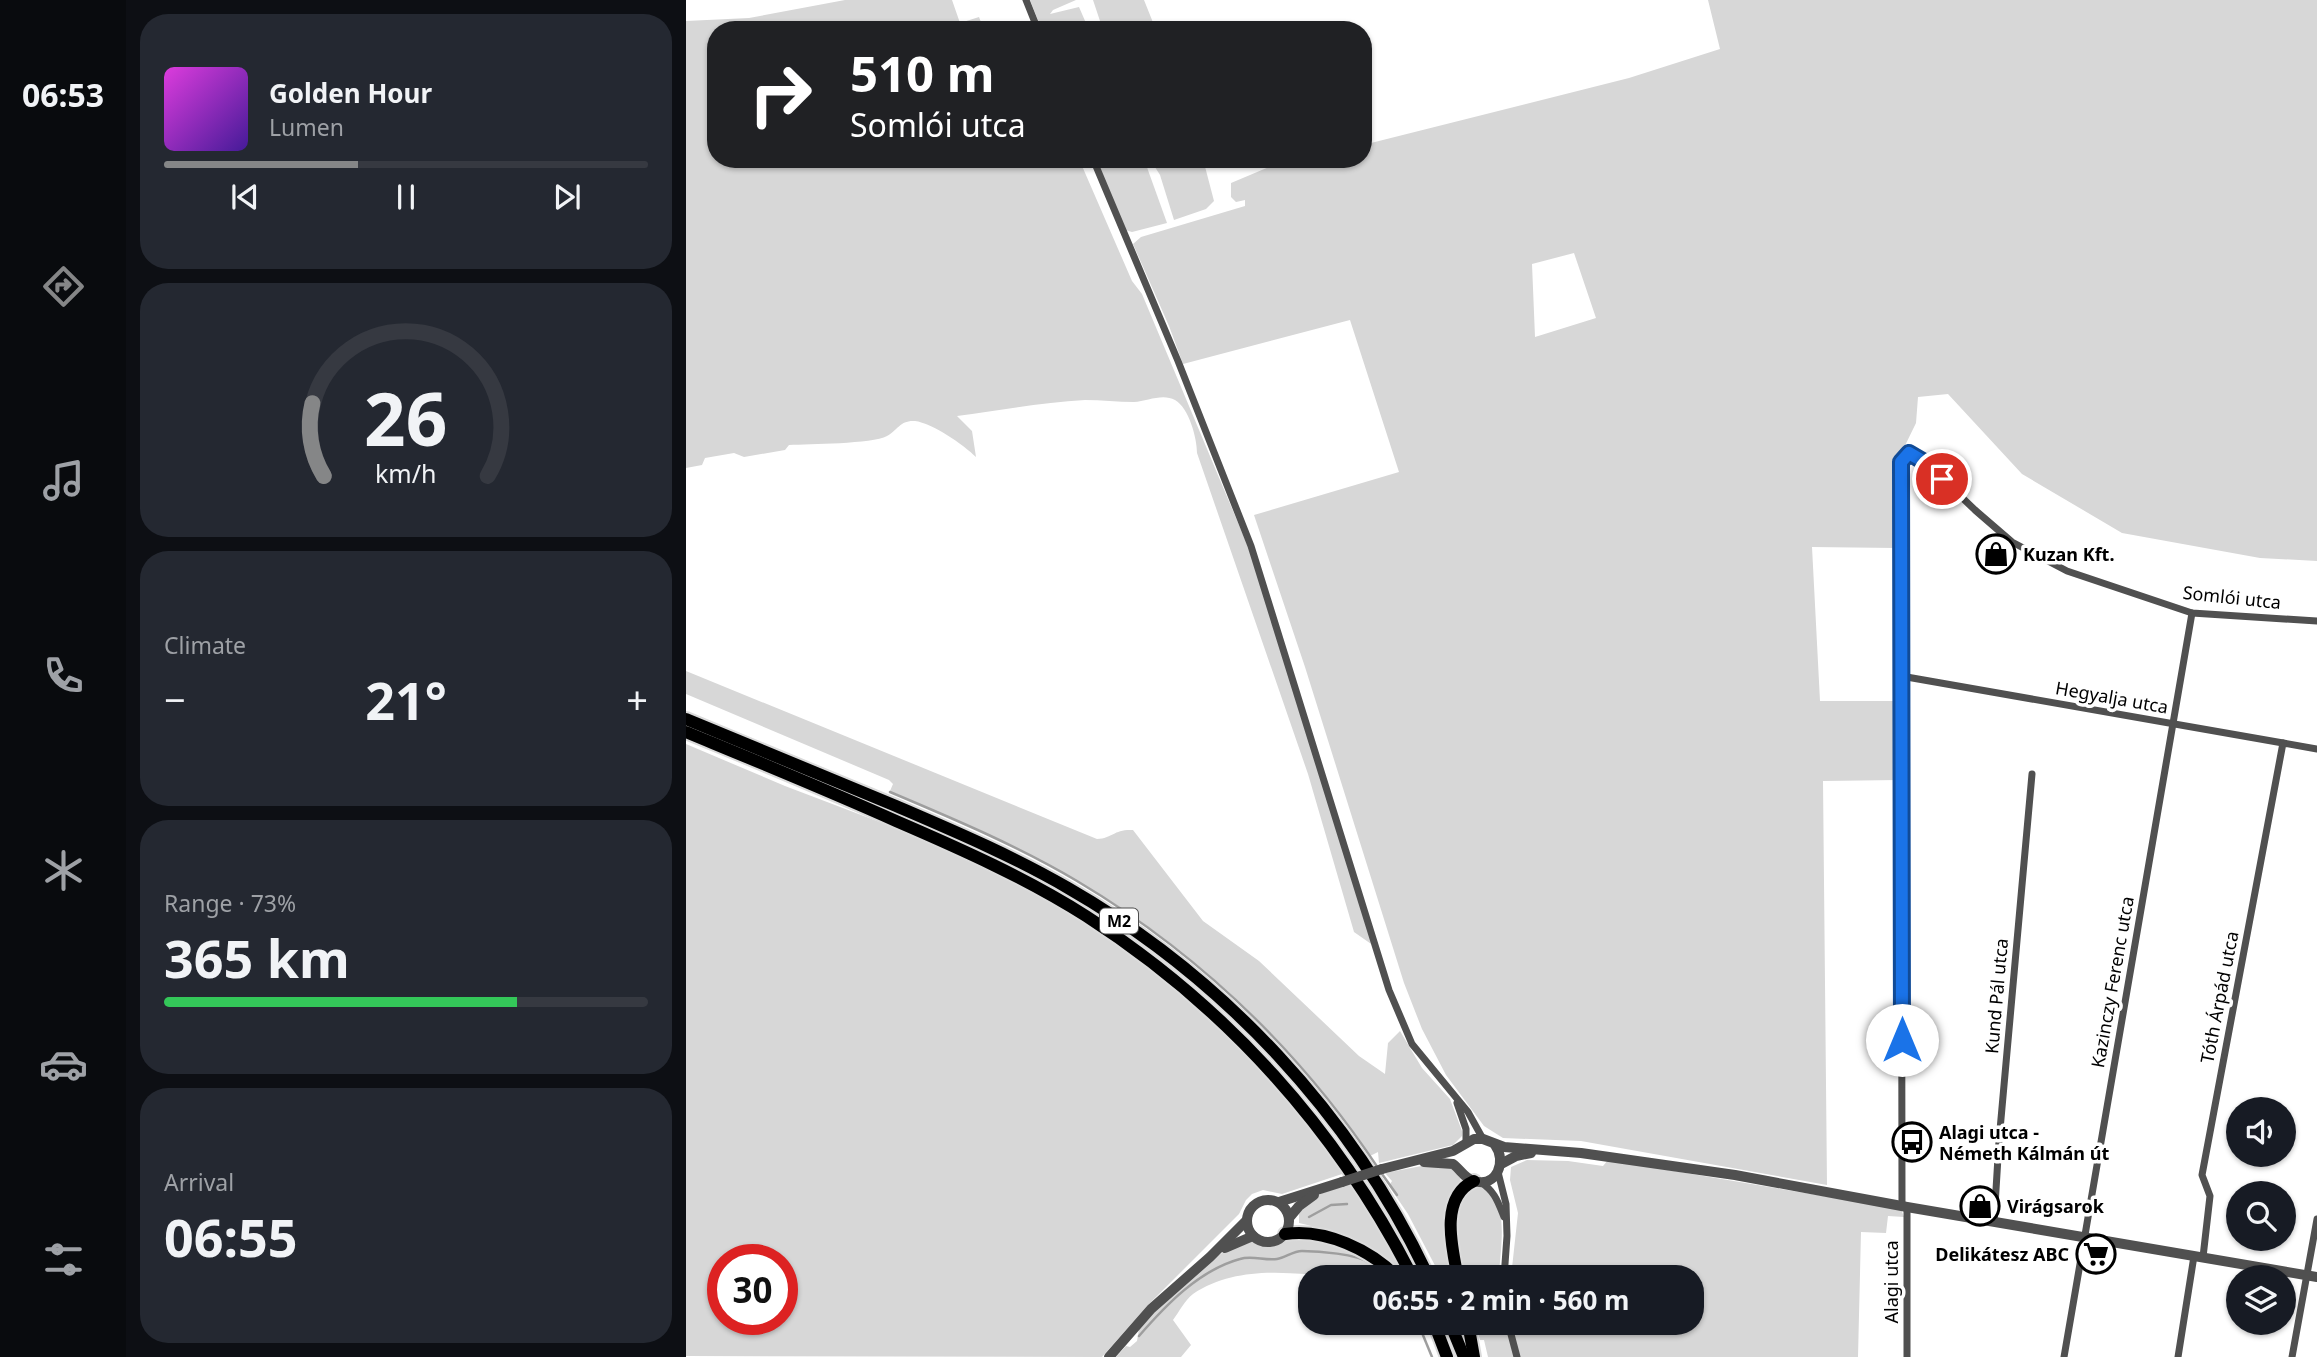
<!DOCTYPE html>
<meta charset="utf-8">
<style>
body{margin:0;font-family:"Noto Sans",sans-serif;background:#242831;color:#f1f3f6;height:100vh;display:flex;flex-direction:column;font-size:26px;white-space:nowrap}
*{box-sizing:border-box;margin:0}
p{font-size:23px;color:#9ea1a6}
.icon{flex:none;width:38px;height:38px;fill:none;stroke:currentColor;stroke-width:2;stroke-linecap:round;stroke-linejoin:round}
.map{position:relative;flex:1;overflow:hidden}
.panel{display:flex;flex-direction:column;gap:14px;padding:14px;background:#0d0f14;width:560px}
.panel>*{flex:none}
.guide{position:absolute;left:21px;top:21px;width:665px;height:147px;border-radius:28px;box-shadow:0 2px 5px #0004;background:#202124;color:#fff;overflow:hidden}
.fabs{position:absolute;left:1540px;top:1097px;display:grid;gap:14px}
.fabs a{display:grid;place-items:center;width:70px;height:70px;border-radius:50%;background:#171b24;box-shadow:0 2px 5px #0004;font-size:35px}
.speed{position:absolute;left:21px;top:1244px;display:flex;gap:14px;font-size:35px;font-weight:700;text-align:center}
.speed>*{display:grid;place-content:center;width:91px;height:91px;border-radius:50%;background:#171b24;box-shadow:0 2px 5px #0004;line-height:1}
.speed .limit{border:10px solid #d22;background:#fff;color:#111}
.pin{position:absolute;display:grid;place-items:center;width:60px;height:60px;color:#fff;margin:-30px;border:4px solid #fff;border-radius:50%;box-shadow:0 2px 7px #0007}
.me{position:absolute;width:77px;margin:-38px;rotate:0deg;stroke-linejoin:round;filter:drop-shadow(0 0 5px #0008)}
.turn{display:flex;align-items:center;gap:24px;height:147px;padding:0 28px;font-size:32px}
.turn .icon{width:91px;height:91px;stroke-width:2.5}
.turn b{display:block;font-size:49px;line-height:60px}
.big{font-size:52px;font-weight:700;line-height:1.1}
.panel .card{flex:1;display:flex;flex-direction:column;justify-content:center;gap:10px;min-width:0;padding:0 24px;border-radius:28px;background:#242831}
.panel .dial{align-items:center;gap:0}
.dial svg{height:182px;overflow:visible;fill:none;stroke:#363941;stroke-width:7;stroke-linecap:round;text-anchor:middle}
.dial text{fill:#f1f3f6;stroke:none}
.song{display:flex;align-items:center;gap:21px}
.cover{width:84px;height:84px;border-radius:10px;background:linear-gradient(135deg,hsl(300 70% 55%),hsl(260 70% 35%))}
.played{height:7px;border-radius:4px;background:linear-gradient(90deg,#858687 40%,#363941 40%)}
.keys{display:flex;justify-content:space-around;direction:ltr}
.heat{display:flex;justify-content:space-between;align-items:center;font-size:38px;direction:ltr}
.charge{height:10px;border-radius:5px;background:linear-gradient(90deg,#34c759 73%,#363941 0)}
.trip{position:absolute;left:612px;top:1265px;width:406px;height:70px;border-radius:28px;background:#171b24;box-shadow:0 2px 5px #0004;font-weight:700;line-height:70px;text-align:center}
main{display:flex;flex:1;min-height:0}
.tabs{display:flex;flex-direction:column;width:126px;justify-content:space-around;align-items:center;background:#090b0e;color:#9ea1a6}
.tabs .icon{width:49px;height:49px}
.tabs .selected{color:#858687}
.tabs b{font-size:32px;color:#f1f3f6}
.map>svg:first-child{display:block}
</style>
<main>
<nav class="tabs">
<b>06:53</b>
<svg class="icon selected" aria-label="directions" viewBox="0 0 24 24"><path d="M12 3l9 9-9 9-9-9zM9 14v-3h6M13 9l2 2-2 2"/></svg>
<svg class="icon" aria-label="music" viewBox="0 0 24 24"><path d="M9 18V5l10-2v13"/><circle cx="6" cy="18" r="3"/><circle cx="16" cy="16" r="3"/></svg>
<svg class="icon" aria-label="phone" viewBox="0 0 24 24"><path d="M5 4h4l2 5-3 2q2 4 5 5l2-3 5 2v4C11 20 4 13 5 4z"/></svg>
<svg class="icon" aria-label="climate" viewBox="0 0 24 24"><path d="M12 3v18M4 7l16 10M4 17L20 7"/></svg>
<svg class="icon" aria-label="car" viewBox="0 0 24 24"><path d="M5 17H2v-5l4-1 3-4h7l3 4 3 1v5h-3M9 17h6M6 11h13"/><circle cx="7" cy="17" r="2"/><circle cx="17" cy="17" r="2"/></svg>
<svg class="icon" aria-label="filters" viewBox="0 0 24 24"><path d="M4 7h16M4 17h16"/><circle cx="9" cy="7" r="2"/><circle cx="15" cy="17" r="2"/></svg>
</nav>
<section class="panel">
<div class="card">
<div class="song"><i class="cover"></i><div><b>Golden Hour</b><p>Lumen</p></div></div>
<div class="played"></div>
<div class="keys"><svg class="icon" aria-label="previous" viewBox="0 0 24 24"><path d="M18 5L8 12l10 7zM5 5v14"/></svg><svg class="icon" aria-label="pause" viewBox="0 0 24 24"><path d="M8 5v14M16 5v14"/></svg><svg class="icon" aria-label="next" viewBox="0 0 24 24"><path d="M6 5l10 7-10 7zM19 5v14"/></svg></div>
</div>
<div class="card dial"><svg viewBox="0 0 100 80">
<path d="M14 69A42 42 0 1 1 86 69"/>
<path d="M14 69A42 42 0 0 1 9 37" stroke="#858687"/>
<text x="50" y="56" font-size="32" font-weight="700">26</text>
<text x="50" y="72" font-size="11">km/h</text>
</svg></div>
<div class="card"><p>Climate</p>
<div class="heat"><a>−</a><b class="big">21°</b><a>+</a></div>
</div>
<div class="card"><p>Range · 73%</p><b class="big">365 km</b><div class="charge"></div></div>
<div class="card"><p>Arrival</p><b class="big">06:55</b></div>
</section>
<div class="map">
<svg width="1631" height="1357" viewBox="0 0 1631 1357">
<rect width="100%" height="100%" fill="#fff"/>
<!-- green -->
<g fill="#d7d7d7" fill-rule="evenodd">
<path d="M159,0h107l8,23 19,-6 5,13h-268v129h363l53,122 10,13 107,255 125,397 -20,-14 -46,-158 -111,-321c0,-15 -8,-45 -22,-53 -12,-7 -28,1 -41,2 -16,0 -33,-2 -49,-2 -42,2 -86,11 -128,16l15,15 4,26c-12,-12 -44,-34 -61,-36 -15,-1 -17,9 -28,15 -15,8 -78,8 -98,9l-4,5 -41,7 -10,-4 -29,5 -3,7 -16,3v-447l63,-3z"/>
<polygon points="344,0 390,0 367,10 364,14 393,7 403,30 356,30"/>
<polygon points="407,0 458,0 470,30 417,30"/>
<path d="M1022,0h609v561l-57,-3 -138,-25 -100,-59 -74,-80 -30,3 -2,26 -19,39 -1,86 -84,-1 8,154h78v79l-75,1 4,404 -246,-44 -78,-3 -19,-12 -38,-51 -24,-46 -18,-46 -99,-316 -51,-152 145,-43 -49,-152 -167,44 -14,-38 -36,-82 8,-7 104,-31v-6l-9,2 -5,-5v-14l43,-18 14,1 24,-7h51v-14l266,-67 91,-29zM888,253l22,65 -61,19 -3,-73z"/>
<polygon points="410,159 458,159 481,223 446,232 439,230"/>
<polygon points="464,159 517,159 528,201 520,209 488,220 474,175"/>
<path d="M0,671l411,168c16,-1 17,-10 36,-9l70,91 56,40 100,95 26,18 3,-31 12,-12 22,37 28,31 12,32v5l-9,9 -74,18 -1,-11 -8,4c-13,-21 -29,-40 -44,-60 -78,-98 -175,-178 -286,-236 -48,-26 -99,-47 -150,-69l3,-7 -4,-4 -203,-86z"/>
<path d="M0,744l99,42 184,70 76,39 124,85 46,40 67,71 63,82 -63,21 -19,-4 -11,4 -6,6 -7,14 -92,92 -45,51 -416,-1zM37,1260h59v60h-59z"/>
<polygon points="841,1160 882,1161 917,1166 922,1160 1215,1209 1218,1217 1202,1216 1200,1233 1175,1232 1172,1357 802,1357 798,1340 794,1340 789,1323 820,1323 823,1336 833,1334 831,1323 1006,1323 1006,1278 825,1277 832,1213 824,1180 825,1167"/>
<polygon points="751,1163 761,1163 775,1178 765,1202 769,1277 755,1277 722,1214 703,1186 706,1181 699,1173"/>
<path d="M666,1183l12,17 42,77c-30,-33 -65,-44 -107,-54v-12l23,-18z"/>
<path d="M789,1186c39,4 24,68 24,91h-34c-5,-21 -17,-80 10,-91z"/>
<path d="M606,1236l47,8 56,33c-20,0 -41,2 -60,0 -48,-5 -100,-11 -142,17 -8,6 -14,18 -20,26l18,25 -10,12h-65l10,-11 4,1 7,-6 2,-12 15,-17 59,-53 15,-10 21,-9 21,6 14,-4z"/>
</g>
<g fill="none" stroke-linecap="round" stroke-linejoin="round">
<!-- stream -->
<g stroke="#9e9e9e" stroke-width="2.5">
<path d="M204,792c64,27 128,54 187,89 121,72 223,170 301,287"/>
<polyline points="696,1174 711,1195"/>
<polyline points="623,1217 645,1205 661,1204"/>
<polyline points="732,1323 746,1357"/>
<path d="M453,1336c26,-30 60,-66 101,-77 12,-4 25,2 37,0 8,-1 16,-8 25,-8 17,0 54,3 68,12 6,4 12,9 17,13"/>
</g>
<!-- trunk casing -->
<g stroke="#dbdbdb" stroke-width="16">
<g id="trunk">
<path d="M0,719c70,29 140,58 210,87 58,25 117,50 172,82 155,89 285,228 361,390"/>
<path d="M0,732c70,29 141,58 210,89 65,28 130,57 190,95 140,90 251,213 327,362"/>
<path d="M599,1234c40,-6 86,16 113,44"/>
<path d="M772,1278c-6,-30 -19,-81 16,-97"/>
<polyline points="748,1323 761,1357"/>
<polyline points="764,1323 778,1357"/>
<polyline points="782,1323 788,1357"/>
</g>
</g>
<!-- minor -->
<g stroke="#505050" stroke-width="7">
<polyline points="340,0 352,30"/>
<polyline points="407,159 492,361 565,546 703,990 726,1044 782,1112 797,1139"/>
<polyline points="1215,676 1631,749"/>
<polyline points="771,1103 780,1129 780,1143"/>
<polyline points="812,1172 820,1204 821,1236 818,1278"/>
<path d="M794,1182c15,9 18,20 24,35"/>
<polyline points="1216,1206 1215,462 1223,453 1240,463 1289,510 1326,542 1381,571 1506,613 1631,621"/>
<polyline points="1308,1222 1313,1141 1346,774"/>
<polyline points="1517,1257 1524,1196 1516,1175 1597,743"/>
<polyline points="822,1323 831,1357"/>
<polyline points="1221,1357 1221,1207"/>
<polyline points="1378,1357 1506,613"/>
<polyline points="1492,1357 1508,1256"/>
<polyline points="1606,1357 1631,1219"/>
</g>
<!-- tertiary -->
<g stroke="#505050" stroke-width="10">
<path d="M738,1162l29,2c7,5 12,15 21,17 23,7 33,-20 21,-36"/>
<polyline points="815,1164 830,1156 845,1153"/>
<polyline points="696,1169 767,1151 788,1139 797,1139 818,1147 895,1153 1049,1175 1221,1207 1631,1277"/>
<circle cx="582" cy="1221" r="21"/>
<polyline points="593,1202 656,1182"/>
<polyline points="603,1218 613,1206 628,1195"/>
<polyline points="539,1248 567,1236"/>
<polyline points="423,1357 465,1309 524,1257 561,1220"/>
</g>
<!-- trunk -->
<use href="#trunk" stroke="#000" stroke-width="12"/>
<!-- tertiary-bridge -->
<polyline stroke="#505050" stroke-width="10" points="656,1182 696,1169"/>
</g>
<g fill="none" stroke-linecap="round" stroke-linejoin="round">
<!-- route casing -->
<g stroke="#114b97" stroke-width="18">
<polyline id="route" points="1216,1040 1215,462 1223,453 1240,463 1256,479"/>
</g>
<!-- route -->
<use href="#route" stroke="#1a73e8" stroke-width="12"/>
</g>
<!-- icons -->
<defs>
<g id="shop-ring" transform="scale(2.0125)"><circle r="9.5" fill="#fff" stroke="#000" stroke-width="1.5"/><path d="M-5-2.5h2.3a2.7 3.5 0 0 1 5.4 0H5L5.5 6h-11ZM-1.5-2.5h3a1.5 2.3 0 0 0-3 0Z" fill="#000"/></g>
<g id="bus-ring" transform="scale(2.0125)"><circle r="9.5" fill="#fff" stroke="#000" stroke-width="1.5"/><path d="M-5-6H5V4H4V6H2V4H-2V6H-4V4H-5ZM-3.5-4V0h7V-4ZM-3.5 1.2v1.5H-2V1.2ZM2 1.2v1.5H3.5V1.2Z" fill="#000"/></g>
<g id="supermarket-ring" transform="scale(2.0125)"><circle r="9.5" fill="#fff" stroke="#000" stroke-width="1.5"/><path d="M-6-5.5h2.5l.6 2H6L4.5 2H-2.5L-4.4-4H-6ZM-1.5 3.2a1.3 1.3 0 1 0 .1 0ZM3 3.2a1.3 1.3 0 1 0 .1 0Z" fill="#000"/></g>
</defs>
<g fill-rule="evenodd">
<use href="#shop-ring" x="1310" y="554"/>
<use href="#bus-ring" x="1226" y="1142"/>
<use href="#shop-ring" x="1294" y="1206"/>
<use href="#supermarket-ring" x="1410" y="1254"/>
</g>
<g text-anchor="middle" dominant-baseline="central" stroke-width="7" stroke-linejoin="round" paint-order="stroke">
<!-- shield labels -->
<rect fill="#fff" stroke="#4c4c4c" stroke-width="2" x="414" y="908.5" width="38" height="25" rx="5"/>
<g font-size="16" font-weight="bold" fill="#000">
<text x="433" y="921">M2</text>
</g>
<!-- poi labels -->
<g font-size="18" font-weight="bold" fill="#000" stroke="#fff" text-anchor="start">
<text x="1337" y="554">Kuzan Kft.</text>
<text x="1253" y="1132">Alagi utca -<tspan x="1253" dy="21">Németh Kálmán út</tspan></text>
<text x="1321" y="1206">Virágsarok</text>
<text x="1383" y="1254" text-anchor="end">Delikátesz ABC</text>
</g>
<!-- street labels -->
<g font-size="18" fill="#000" stroke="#fff">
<text transform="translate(1546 597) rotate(6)">Somlói utca</text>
<text transform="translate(1426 697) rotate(10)">Hegyalja utca</text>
<text transform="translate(1426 982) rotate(-80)">Kazinczy Ferenc utca</text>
<text transform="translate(1310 996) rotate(-85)">Kund Pál utca</text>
<text transform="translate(1533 997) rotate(-79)">Tóth Árpád utca</text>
<text transform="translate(1205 1282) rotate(-90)">Alagi utca</text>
</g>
</g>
</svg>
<div class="fabs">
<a><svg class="icon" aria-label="sound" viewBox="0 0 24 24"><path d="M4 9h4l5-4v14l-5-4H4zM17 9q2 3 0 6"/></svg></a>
<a><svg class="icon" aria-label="search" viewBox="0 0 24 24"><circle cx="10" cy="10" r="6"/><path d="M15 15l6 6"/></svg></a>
<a><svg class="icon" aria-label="layers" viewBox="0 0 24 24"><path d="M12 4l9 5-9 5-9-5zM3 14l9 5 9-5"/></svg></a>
</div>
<div class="speed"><div class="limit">30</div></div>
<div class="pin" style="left:1256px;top:479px;background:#d93025"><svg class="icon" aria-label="arrive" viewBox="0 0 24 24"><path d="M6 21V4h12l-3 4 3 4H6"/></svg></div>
<svg class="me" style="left:1216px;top:1040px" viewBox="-20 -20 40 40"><circle r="19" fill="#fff"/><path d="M0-13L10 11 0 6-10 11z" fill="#1a73e8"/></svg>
<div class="trip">06:55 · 2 min · 560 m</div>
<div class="guide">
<div class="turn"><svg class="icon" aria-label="right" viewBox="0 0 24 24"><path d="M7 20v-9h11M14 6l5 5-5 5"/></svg><div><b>510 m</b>Somlói utca</div></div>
</div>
</div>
</main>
